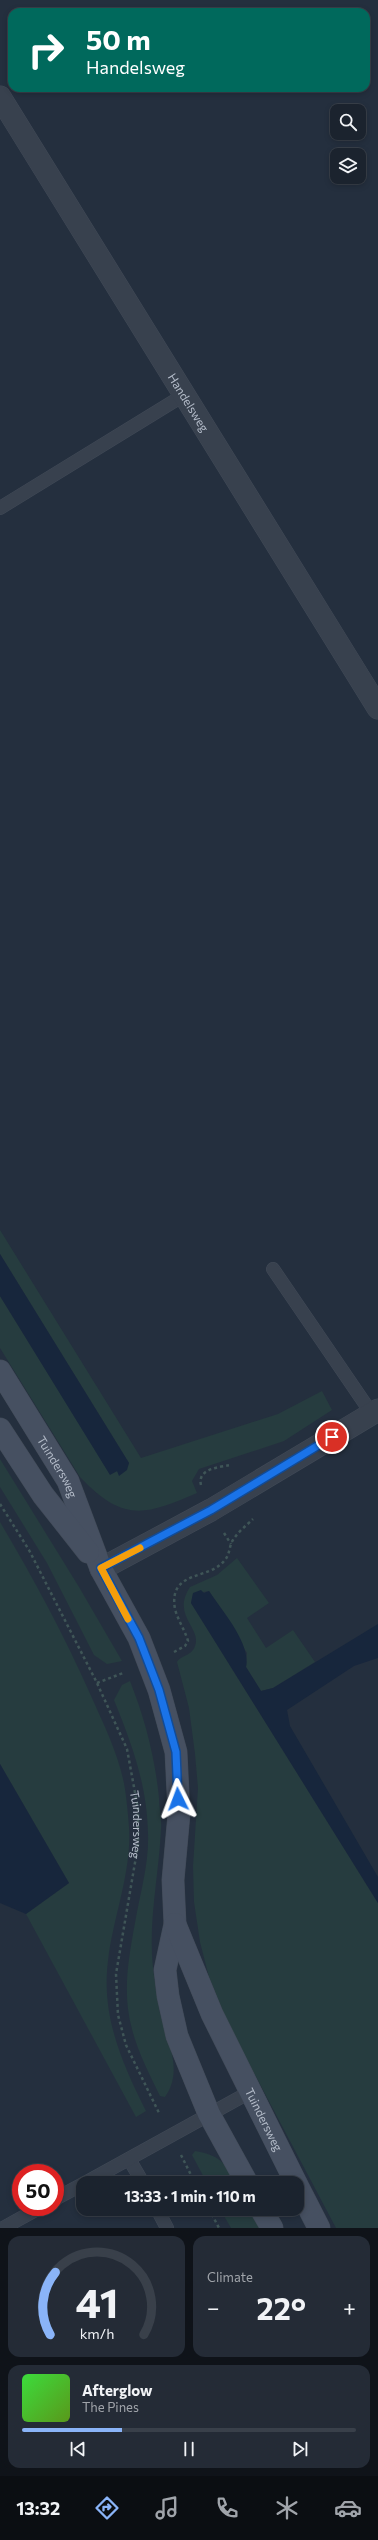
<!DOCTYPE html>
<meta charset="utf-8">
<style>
body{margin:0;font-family:Commissioner,sans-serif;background:#242b36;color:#f1f3f6;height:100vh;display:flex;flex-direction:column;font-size:15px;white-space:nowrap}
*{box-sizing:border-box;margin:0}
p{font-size:13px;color:#a0a4aa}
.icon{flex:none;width:22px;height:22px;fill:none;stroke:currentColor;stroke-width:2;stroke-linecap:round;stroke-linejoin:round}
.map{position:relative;height:2228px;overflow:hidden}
.sheet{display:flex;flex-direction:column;gap:8px;padding:8px;background:#0f1319;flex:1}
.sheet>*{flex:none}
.top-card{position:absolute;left:8px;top:8px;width:362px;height:84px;border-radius:12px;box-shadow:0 2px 6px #0003,0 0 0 1px #39404a;background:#00695c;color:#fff;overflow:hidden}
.tools{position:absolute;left:330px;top:104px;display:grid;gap:8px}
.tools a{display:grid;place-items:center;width:36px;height:36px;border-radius:8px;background:#1b232e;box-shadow:0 2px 6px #0003,0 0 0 1px #39404a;font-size:20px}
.speed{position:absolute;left:12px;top:2164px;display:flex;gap:8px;font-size:20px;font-weight:700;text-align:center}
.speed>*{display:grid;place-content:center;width:52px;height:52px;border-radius:50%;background:#1b232e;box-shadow:0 2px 6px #0003,0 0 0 1px #39404a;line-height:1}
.speed .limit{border:6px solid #d22;background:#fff;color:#111}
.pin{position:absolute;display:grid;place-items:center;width:34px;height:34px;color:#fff;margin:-17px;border:2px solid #fff;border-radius:50%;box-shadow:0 1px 4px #0007}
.me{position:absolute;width:44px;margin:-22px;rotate:357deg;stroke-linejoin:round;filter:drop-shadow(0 0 3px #0008)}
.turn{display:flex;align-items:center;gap:14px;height:84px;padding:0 12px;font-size:18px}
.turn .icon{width:52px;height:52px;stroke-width:2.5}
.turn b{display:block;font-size:28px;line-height:34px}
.big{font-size:30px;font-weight:700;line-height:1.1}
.sheet .tile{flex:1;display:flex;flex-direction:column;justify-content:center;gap:6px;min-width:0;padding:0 14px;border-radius:12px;background:#242b36}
.sheet .dial{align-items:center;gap:0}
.dial svg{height:104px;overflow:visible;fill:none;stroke:#39404a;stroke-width:7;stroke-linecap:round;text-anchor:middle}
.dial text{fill:#f1f3f6;stroke:none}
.song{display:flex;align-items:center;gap:12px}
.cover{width:48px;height:48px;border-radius:6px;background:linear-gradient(135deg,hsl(120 70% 55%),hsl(90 70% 35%))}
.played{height:4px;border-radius:2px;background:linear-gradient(90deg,#8ab4f8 30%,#39404a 30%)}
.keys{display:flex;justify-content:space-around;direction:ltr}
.heat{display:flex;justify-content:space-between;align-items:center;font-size:22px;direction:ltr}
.sheet .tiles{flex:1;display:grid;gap:8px;grid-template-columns:1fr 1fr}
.tile:last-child{grid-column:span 2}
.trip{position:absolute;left:76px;top:2176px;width:228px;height:40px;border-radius:12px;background:#1b232e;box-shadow:0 2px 6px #0003,0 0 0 1px #39404a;font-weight:700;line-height:40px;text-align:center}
.dock{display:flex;height:64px;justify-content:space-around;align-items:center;background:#0b0e12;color:#a0a4aa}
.dock .icon{width:28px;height:28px}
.dock .active{color:#8ab4f8}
.dock b{font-size:18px;color:#f1f3f6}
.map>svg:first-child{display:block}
</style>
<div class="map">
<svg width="378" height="2228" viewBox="0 0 378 2228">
<rect width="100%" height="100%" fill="#242f3e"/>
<!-- green -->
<g fill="#263c3f">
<path d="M0,1230l141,228 137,-44 44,-23 10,19 -48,31 -85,28 -7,12 5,12c-53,23 -74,29 -117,-16l-80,-129v-52l110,178 16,-6 3,-5 -129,-209z"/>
<polygon points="0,1459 79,1587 122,1661 107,1664 94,1655 47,1563 0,1487"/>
<path d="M0,1522c34,57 65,115 92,176 13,29 28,60 33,91 2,13 3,26 4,38 3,45 -16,90 -21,134 -7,55 14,102 38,150l-10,6 -110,-203 43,-31 -69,-119z"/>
<path d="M237,1558l32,45 -22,15 19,30 27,-18 22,32 -42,26 -12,3 -15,-24 1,-14 -38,-62 -16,3 -2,9 187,300v325h-42l-108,-204 -19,-47 -9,-35 -6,-40 -1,-36 5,-78 -3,-34 -6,-46 -12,-46c4,-7 15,-6 18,-16 7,-18 -24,-30 -5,-59l27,-12z"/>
<path d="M130,1681c15,38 25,76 29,117 0,10 3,21 2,31 -2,46 -13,92 -8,139 2,15 4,31 7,45 7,28 24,57 5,84l-5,-1c-10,-21 -22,-43 -28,-67 -11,-39 -2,-78 5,-117 5,-25 12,-52 11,-78 -1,-50 -16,-89 -34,-134l8,-15z"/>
<path d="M195,2151c25,4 29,12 44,32h-32l-15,-28z"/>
<polygon points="220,2209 252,2209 262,2228 231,2228"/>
</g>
<!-- water -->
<g fill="#17263c">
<polygon points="0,1254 129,1463 127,1470 119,1476 117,1471 110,1475 0,1296"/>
<path d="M201,1590l3,3 5,-2c13,20 42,52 37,76l15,24 12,-3 105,-64v34l-24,8 -67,44 3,16 88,151v26l-187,-300 2,-10z"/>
<polygon points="0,1764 69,1883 26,1914 0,1903"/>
</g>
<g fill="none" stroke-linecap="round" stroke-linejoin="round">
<!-- lane casing -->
<g stroke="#414a57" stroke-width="14">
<g id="lane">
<polyline points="0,508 184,395"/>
<polyline points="273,1269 372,1414"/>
<polyline points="129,2159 143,2183"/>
<polyline points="85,2183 250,2092"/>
<polyline points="55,2199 83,2184"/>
<polyline points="157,2209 167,2228"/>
<polyline points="3,2228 41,2207"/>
</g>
</g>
<!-- street casing -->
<g stroke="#414a57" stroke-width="23">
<g id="street">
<path id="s2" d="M0,97l378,611"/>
<polyline points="101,1569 211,1510 378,1410"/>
</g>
</g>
<!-- secondary casing -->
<g stroke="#414a57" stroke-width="23">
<g id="secondary">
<path id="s3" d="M0,1371l68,110 33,88 38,69 20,52 17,62 3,62 -6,66 2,44 -10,46 3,26 9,40 32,78 38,69"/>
<polyline points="0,1429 43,1495 88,1552"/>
<path id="s4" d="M175,1924l37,90 84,169"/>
<polyline points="297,2185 319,2228"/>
<polyline points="261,2209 272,2228"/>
</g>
</g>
<!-- path -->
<g stroke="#3f5557" stroke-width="2.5" stroke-dasharray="3 3" stroke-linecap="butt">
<path d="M201,1485c-4,-16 18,-18 29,-20"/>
<path id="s1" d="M0,1504l29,46 68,133 30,66 11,60v36l-22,129 2,41 8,30 34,70"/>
<polyline points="224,1533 231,1544"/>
<path d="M174,1652l11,-6 3,-5c-3,-11 -10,-20 -13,-32 -7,-39 34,-29 49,-48 5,-5 5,-11 7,-17 4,-10 15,-18 22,-25"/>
<polyline points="97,1683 123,1673"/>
<polyline points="181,2155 195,2183"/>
<polyline points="209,2209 219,2228"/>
</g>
<!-- lane -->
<use href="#lane" stroke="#38414e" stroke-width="13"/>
<!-- street -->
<use href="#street" stroke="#38414e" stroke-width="22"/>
<!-- secondary -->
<use href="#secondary" stroke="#465061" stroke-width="22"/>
</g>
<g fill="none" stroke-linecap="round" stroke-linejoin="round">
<!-- route casing -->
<g stroke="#114b97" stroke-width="10">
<polyline id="route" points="178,1799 176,1752 159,1690 139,1638 101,1568 211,1510 332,1437"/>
</g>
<!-- route -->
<use href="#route" stroke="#1a73e8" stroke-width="7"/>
<!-- slow -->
<polyline stroke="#f59e0b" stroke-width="7" points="128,1619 101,1568 140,1548"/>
</g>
<g text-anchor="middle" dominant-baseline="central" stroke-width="4" stroke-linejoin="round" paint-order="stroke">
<!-- street labels -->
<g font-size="12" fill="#b4bcc9" stroke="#1d2633">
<text stroke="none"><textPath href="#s2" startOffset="359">Handelsweg</textPath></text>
<text stroke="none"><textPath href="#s3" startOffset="112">Tuindersweg</textPath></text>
<text stroke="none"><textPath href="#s1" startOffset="353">Tuindersweg</textPath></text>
<text stroke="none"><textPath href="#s4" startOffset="215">Tuindersweg</textPath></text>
</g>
</g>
</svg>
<div class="tools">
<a><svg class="icon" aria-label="search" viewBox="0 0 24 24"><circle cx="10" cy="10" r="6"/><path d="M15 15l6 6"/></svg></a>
<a><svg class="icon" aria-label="layers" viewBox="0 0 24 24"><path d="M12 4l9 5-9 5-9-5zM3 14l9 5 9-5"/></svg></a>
</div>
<div class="speed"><div class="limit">50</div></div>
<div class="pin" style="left:332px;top:1437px;background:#d93025"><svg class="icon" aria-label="arrive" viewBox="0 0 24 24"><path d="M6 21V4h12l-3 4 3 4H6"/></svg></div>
<svg class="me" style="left:178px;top:1799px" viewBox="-20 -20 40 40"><path d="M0-17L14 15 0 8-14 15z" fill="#1a73e8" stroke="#fff" stroke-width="4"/></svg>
<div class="trip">13:33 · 1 min · 110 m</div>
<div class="top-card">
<div class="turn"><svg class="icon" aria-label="right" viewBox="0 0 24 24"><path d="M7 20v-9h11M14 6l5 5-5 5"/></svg><div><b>50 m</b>Handelsweg</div></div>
</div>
</div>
<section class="sheet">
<div class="tiles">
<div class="tile dial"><svg viewBox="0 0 100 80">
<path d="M14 69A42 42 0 1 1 86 69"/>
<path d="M14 69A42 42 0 0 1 18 21" stroke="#8ab4f8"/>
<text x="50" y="56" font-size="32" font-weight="700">41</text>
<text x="50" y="72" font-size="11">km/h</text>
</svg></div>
<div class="tile"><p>Climate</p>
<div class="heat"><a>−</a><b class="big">22°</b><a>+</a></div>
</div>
<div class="tile">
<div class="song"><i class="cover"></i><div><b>Afterglow</b><p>The Pines</p></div></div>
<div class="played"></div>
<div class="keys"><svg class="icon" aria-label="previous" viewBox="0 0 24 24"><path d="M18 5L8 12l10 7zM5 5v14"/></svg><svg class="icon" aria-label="pause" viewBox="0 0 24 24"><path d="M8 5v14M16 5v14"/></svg><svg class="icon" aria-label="next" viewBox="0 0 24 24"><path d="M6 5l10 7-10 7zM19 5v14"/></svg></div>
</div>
</div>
</section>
<nav class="dock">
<b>13:32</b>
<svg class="icon active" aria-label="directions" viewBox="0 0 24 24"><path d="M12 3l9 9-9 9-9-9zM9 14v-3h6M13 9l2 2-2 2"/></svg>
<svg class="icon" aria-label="music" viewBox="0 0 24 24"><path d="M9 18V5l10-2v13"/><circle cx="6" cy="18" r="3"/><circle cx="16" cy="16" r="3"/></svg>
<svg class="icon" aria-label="phone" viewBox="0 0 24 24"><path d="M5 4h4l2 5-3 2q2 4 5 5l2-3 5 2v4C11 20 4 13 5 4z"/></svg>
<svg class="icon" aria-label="climate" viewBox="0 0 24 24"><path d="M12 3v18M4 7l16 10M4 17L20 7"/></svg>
<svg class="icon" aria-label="car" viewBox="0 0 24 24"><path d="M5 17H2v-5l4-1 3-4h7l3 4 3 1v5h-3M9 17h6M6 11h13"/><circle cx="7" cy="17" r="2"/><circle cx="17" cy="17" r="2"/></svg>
</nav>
